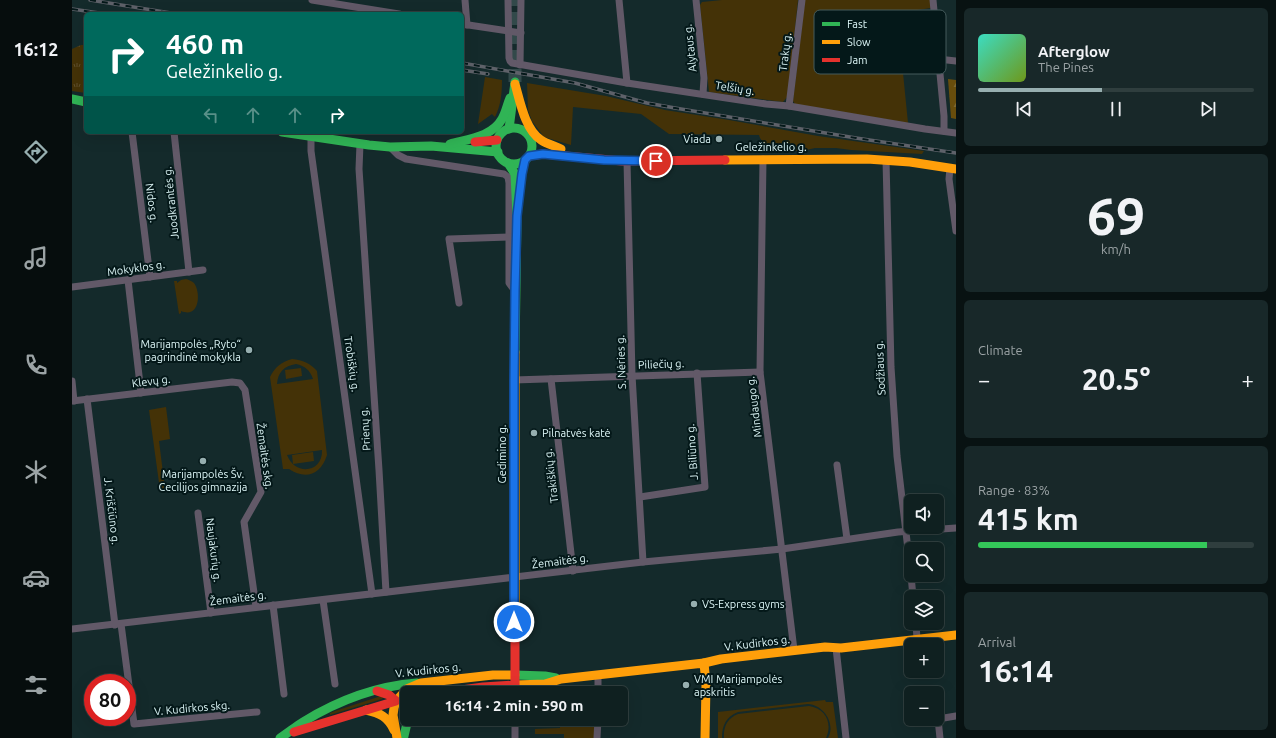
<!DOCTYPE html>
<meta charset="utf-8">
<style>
body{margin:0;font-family:Ubuntu,sans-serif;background:#182829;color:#f1f3f6;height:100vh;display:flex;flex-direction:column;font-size:15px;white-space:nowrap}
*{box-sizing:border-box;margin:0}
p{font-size:13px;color:#9ba3a5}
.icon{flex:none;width:22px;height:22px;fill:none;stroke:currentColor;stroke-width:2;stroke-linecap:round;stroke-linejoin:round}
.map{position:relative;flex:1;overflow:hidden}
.drawer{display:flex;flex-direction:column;gap:8px;padding:8px;background:#081212;width:320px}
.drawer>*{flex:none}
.guide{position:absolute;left:12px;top:12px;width:380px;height:122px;border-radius:6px;box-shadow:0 4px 16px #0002,0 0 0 1px #2f3e3e;background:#00695c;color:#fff;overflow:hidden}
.fabs{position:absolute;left:832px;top:494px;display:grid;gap:8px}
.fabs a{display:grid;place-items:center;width:40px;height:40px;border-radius:6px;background:#0f2020;box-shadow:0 4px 16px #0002,0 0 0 1px #2f3e3e;font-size:20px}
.speed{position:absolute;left:12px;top:674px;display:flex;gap:8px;font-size:20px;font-weight:700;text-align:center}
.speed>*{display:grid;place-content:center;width:52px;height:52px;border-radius:50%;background:#0f2020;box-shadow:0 4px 16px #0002,0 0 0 1px #2f3e3e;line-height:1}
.speed .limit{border:6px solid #d22;background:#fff;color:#111}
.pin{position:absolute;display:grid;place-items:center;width:34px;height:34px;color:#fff;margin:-17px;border:2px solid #fff;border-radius:50%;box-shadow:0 1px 4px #0007}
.me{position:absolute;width:44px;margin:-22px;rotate:0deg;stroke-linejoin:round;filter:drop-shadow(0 0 3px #0008)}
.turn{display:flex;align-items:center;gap:14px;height:84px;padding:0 16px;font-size:18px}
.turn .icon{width:52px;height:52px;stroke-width:2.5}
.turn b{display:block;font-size:28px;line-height:34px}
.lanes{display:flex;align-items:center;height:38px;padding:0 16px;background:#0003;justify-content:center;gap:20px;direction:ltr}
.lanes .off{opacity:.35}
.big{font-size:30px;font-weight:600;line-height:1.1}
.drawer .tile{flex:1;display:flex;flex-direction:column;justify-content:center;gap:6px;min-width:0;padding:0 14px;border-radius:6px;background:#182829}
.drawer .dial{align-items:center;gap:0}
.dial b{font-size:52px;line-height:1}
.song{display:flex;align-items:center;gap:12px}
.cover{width:48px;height:48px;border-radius:6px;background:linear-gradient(135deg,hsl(170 70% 55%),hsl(80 70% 35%))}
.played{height:4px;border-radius:2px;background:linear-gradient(90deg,#97afb0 45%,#2f3e3e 45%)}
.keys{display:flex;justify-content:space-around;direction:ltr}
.heat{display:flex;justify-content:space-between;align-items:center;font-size:22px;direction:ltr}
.charge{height:6px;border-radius:3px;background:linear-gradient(90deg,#34c759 83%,#2f3e3e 0)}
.trip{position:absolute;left:328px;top:686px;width:228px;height:40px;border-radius:6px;background:#0f2020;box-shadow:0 4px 16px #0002,0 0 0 1px #2f3e3e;font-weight:600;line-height:40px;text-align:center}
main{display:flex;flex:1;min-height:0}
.menu{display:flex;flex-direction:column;width:72px;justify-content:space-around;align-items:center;background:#060d0d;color:#9ba3a5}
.menu .icon{width:28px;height:28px}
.menu .selected{color:#97afb0}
.menu b{font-size:18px;color:#f1f3f6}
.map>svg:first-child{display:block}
</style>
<main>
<nav class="menu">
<b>16:12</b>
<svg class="icon selected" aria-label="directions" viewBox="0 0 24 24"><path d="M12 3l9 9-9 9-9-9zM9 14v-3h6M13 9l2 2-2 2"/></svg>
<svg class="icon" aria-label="music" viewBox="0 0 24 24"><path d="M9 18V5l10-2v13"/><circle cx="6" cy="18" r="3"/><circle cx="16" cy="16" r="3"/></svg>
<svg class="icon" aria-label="phone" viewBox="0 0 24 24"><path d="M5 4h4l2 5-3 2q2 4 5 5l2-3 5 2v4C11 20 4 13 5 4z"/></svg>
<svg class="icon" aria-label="climate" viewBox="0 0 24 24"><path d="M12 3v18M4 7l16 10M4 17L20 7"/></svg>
<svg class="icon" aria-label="car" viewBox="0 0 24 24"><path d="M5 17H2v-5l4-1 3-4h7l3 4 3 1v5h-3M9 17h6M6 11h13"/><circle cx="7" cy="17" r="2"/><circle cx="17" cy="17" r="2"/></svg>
<svg class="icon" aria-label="filters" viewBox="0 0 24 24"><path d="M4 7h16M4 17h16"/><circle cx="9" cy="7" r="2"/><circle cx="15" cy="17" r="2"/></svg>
</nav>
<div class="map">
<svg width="884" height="738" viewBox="0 0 884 738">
<defs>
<pattern id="forest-firs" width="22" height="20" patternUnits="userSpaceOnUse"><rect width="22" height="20" fill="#684d0c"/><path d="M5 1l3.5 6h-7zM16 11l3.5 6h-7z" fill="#7d6730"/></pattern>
<pattern id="park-tufts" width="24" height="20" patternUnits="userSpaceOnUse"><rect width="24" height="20" fill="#443207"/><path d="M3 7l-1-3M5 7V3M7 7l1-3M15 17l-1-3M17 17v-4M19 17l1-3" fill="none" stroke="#5f502c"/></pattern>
</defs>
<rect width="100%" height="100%" fill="#142a2b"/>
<!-- grass -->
<g fill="#443207" fill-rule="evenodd">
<polygon points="650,0 726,0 716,96 711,102 637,92 628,5 630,2"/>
<polygon points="733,0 858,0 859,8 825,13 836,123 723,104 721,101"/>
<path d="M413,77l17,3c0,13 -1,25 -7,37l-3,-3 -14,10z"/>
<polygon points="455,83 534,96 593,110 657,120 746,136 852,151 850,154 779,150 764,148 743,148 730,151 697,151 688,138 687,135 597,134 569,114 501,107 499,145 472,137 460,121 456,110"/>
<path d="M114,279c3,1 6,2 8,4 7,9 6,36 -13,28v2l-2,1 -5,-33h3v2l4,-3z"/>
<path d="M220,359c11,1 18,4 25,12l10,84c-6,20 -22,25 -38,14h-6l-13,-92c5,-10 11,-15 22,-18zM224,364c9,2 14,6 17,15l-36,5c1,-12 7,-18 19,-20zM250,450c1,23 -27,26 -35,5z"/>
<polygon points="229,368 230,376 214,379 213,370"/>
<polygon points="94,407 98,439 87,441 93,489 88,490 77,410"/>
<polygon points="241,452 242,461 221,464 220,455"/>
<polygon points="521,688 521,693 461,693"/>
<polygon points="309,696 311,697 310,699 258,715 258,713 263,711"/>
<path d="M753,700l1,2h7l5,36h-10c8,-14 -4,-33 -20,-34l-70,8c-12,5 -16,13 -16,26h-4v-26z"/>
<path d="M737,706c16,2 24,17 17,32h-102c-1,-12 4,-20 14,-24z"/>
<polygon points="487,719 522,719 522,738 492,738 492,734 463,734 463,729 488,728"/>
</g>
<!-- forest -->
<polygon fill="url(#forest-firs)" points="876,79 884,80 884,119 879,118"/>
<!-- park -->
<polygon fill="url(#park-tufts)" points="9,45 14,45 14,93 0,91 0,49"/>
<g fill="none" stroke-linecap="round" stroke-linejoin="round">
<!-- highway-tunnel -->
<polyline stroke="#32494a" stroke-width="13" stroke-dasharray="13 6" stroke-linecap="butt" points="443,82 443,0"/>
<!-- street -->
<g stroke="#625968" stroke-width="7">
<polyline points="240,0 327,14"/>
<polyline points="393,0 395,25"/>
<polyline points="436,0 437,58 438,61 440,63 555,83 694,104 717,106 853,129 884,133"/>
<polyline points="547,0 555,83"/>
<polyline points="624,0 632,78 631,94"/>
<polyline points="861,0 872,116 872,131"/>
<polyline points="390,24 449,33"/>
<polyline points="866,59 884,61"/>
<polyline points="448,65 449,0"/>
<polyline points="717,106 730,0"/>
<polyline points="60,132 78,277"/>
<polyline points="102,132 117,272"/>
<polyline points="239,137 239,151 300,594"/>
<polyline points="288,144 287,169 307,470 314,592"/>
<polyline points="318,147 326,155 334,159 432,174 436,177 437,183 437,283 443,291"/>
<polyline points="691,159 688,372 722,650"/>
<polyline points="814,160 819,367 825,456 839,575"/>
<polyline points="555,161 560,375 571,562"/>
<polyline points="878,168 877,179 884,231"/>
<polyline points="56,280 69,393"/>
<polyline points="0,287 131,270"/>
<polyline points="387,303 377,239 437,237"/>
<polyline points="479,379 501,571"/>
<polyline points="442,380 688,372"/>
<polyline points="0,381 2,401"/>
<polyline points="15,399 43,625"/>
<polyline points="0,401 160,382 168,383 173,390 189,492 172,522 184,607"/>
<polyline points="765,465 775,539"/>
<polyline points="568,497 633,487 625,373"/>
<polyline points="126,513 139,613"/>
<polyline points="839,575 841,597"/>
<polyline points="251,600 263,684"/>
<polyline points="201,605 212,694"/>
<polyline points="844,623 845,639"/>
<polyline points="49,624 62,724 185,712"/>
<polyline points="0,629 571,562 710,549 826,532 884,528"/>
<polyline points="764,648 774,738"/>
<polyline points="526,676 526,693"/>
<polyline points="443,738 443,719"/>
<polyline points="525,738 526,719"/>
<polyline points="868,738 866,719 884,716"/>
</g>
<!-- fast -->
<g stroke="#30b455" stroke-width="9">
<polyline points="0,99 14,102"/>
<circle cx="442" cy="146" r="18"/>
<polyline points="437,129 443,82"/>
<polyline points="210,132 297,145 318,147 359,146 426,152"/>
<path d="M378,144c18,-5 42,-7 52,-25 4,-7 5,-14 8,-21"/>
<polyline points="436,163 443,174 445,216 443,352"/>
<polyline points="443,675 473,676 484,678"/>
<polyline points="332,736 336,719"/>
<path d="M208,738c8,-5 15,-11 23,-16 34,-21 74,-36 114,-39"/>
</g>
<!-- slow -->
<g stroke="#ff9f0a" stroke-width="9">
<path d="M443,84c5,17 10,46 26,56 6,4 14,6 20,9"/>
<polyline points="653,160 795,159 838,162 884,169"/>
<polyline points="443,352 443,606"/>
<polyline points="632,663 649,659 753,647 769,648 884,635"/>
<polyline points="443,685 473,684 489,679 632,663 634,684 633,738"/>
<path d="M294,710c14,3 22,7 28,20"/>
<polyline points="325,738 321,715 322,708 324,701 335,689 349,683 421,675 443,675"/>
</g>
<!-- jam -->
<g stroke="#e5322d" stroke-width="9">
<polyline points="403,142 425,140"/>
<polyline points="457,156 471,154 550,161 653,160"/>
<polyline points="368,693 411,687 443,685 443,606"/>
<polyline points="222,732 324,701 317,695 305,691"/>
</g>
<!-- rail casing -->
<g stroke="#5e6169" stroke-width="3.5">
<g id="rail">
<polyline points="18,0 105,14"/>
<polyline points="0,9 34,14"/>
<polyline points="390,63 503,83 575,103 603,108 784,138 884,153"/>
<polyline points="390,70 416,74"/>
</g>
</g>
<!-- rail -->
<use href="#rail" stroke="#041819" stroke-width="2" stroke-dasharray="6" stroke-linecap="butt"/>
</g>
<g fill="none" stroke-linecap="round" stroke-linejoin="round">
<!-- route casing -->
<g stroke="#114b97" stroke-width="10">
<polyline id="route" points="442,622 442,380 443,291 445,216 450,174 453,160 457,156 471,154 532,160 584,161"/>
</g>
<!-- route -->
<use href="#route" stroke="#1a73e8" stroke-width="7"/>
</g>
<!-- markers -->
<g fill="#97afb0" stroke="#041819" stroke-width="1.5">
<circle cx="647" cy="139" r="4"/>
<circle cx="177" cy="350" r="4"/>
<circle cx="462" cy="433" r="4"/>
<circle cx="131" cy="461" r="4"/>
<circle cx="622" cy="604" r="4"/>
<circle cx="614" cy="685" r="4"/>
</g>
<g text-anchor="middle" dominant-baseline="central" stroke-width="4" stroke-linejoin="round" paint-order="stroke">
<!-- street labels -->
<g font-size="11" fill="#ddf6f7" stroke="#041819">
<text transform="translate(618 48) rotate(-96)">Alytaus g.</text>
<text transform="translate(713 52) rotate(-83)">Trakų g.</text>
<text transform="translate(663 88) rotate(9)">Telšių g.</text>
<text x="699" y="147">Geležinkelio g.</text>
<text transform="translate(80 203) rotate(83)">Nidos g.</text>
<text transform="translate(99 203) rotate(-96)">Juodkrantės g.</text>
<text transform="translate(64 268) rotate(-8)">Mokyklos g.</text>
<text transform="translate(549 362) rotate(-92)">S. Nėries g.</text>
<text transform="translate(280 364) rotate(82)">Trobiškių g.</text>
<text transform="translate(589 364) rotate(-2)">Piliečių g.</text>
<text transform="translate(808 368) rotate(-93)">Sodžiaus g.</text>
<text transform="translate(79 381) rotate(-7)">Klevų g.</text>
<text transform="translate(682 407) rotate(-97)">Mindaugo g.</text>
<text transform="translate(293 429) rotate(-94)">Prienų g.</text>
<text transform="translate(620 452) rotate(-94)">J. Biliūno g.</text>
<text transform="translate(430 454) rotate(-90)">Gedimino g.</text>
<text transform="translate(193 456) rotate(82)">Žemaitės skg.</text>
<text transform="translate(479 476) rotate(-97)">Trakiškių g.</text>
<text transform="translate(40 511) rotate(83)">J. Kriščiūno g.</text>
<text transform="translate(142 550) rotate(83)">Naujakurių g.</text>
<text transform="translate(488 561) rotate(-7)">Žemaitės g.</text>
<text transform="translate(166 598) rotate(-7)">Žemaitės g.</text>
<text transform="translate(685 643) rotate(-7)">V. Kudirkos g.</text>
<text transform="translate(356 670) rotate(-6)">V. Kudirkos g.</text>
<text transform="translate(120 708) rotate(-5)">V. Kudirkos skg.</text>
</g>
<!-- poi labels -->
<g font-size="11" fill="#ddf6f7" stroke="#041819" text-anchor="start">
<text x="639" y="139" text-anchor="end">Viada</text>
<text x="169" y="344" text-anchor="end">Marijampolės „Ryto“<tspan x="169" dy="13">pagrindinė mokykla</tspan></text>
<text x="470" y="433">Pilnatvės katė</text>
<text x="131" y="474" text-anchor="middle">Marijampolės Šv.<tspan x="131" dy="13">Cecilijos gimnazija</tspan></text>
<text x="630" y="604">VS-Express gyms</text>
<text x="622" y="679">VMI Marijampolės<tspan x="622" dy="13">apskritis</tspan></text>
</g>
</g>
<!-- legend -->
<rect x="742" y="10" width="132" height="64" rx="6" fill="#041819" stroke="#455b5c" stroke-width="1"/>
<rect x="750" y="22" width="18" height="4" fill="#30b455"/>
<rect x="750" y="40" width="18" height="4" fill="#ff9f0a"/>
<rect x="750" y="58" width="18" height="4" fill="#e5322d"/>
<g font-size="11" fill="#ddf6f7">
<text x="775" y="28">Fast</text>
<text x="775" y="46">Slow</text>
<text x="775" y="64">Jam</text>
</g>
</svg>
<div class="fabs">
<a><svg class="icon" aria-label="sound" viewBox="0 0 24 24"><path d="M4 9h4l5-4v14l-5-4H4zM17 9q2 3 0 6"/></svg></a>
<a><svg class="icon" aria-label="search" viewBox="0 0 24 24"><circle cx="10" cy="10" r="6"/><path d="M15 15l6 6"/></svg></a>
<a><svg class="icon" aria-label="layers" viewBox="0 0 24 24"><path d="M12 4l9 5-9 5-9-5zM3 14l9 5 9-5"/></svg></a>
<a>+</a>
<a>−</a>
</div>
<div class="speed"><div class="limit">80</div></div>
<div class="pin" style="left:584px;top:161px;background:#d93025"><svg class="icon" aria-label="arrive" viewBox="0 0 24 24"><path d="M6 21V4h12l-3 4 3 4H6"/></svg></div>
<svg class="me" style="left:442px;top:622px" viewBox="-20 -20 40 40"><circle r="17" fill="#1a73e8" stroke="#fff" stroke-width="3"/><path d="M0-11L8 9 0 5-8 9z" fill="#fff"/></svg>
<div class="trip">16:14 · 2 min · 590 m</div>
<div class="guide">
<div class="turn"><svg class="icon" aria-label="right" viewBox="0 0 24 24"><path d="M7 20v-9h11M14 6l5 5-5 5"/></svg><div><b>460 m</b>Geležinkelio g.</div></div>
<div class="lanes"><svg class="icon off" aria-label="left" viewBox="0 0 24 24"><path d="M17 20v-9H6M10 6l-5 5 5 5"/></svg><svg class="icon off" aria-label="ahead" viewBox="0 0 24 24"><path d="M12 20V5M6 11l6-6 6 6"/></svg><svg class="icon off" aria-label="ahead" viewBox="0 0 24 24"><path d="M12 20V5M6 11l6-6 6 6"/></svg><svg class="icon" aria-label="right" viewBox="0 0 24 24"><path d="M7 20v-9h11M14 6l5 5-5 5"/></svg></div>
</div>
</div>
<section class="drawer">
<div class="tile">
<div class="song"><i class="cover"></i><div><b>Afterglow</b><p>The Pines</p></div></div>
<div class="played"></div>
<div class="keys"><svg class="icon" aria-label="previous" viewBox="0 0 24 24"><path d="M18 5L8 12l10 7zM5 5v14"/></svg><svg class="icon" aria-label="pause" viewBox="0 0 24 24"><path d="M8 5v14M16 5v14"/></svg><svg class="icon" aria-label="next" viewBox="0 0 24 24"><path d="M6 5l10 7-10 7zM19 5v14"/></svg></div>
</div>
<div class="tile dial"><b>69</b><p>km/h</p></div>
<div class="tile"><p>Climate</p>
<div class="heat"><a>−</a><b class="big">20.5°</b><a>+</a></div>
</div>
<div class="tile"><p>Range · 83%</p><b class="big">415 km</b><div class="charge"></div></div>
<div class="tile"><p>Arrival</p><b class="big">16:14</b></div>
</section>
</main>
